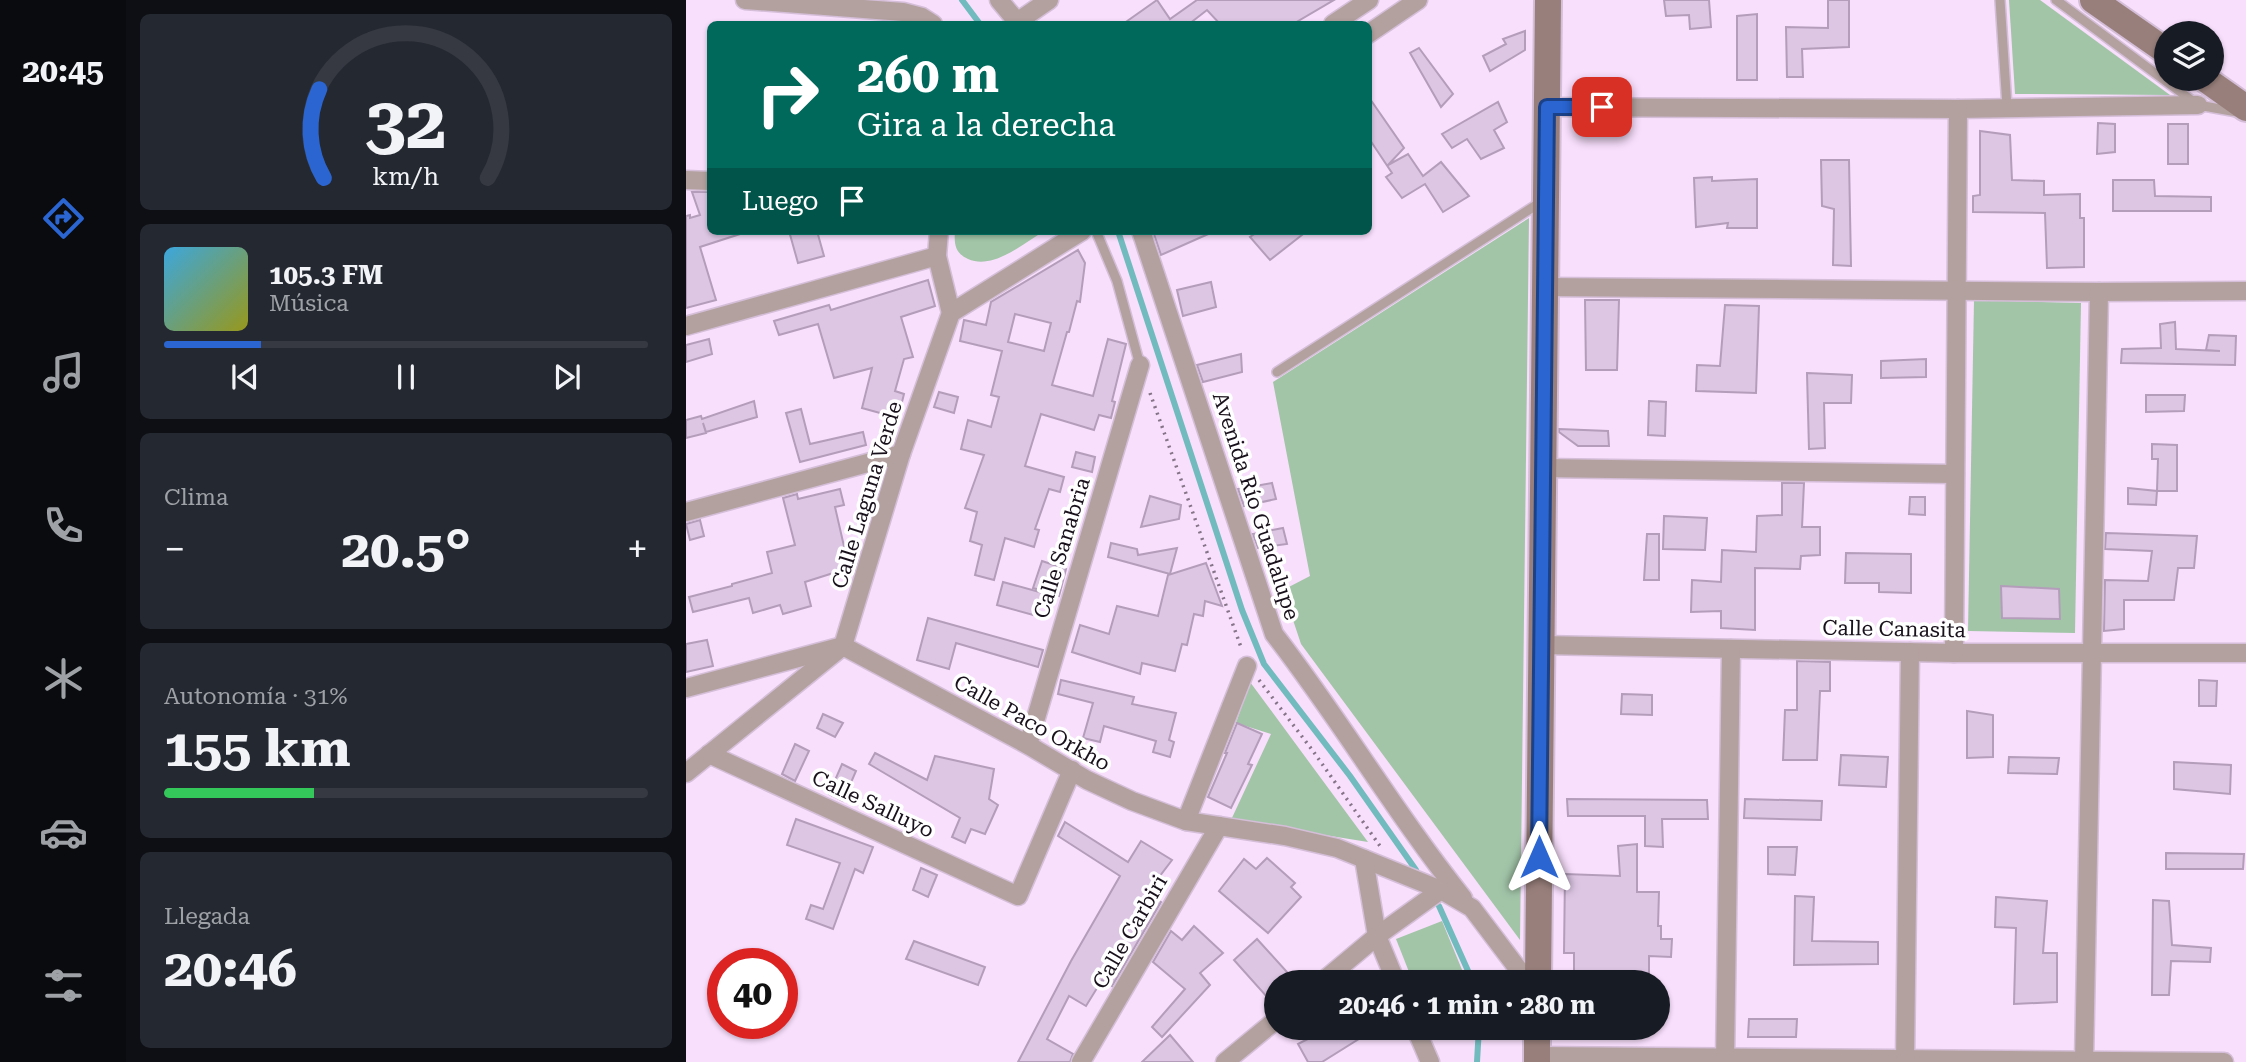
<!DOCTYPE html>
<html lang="es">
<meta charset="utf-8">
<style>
body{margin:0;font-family:"Roboto Serif",serif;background:#242831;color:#f1f3f6;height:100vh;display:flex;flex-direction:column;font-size:26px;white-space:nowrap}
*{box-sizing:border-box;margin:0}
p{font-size:23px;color:#9ea1a6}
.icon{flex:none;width:38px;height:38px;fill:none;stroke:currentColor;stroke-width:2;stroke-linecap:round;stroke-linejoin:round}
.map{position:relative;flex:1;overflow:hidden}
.sheet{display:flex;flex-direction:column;gap:14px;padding:14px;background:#0d0f14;width:560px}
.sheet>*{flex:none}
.hud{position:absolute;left:21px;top:21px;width:665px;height:214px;border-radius:10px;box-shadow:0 2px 5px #0004;background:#00695c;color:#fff;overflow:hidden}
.tools{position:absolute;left:1468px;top:21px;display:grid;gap:14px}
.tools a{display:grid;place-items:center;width:70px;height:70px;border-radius:50%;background:#171b24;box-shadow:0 2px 5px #0004;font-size:35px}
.speed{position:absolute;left:21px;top:948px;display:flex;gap:14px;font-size:35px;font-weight:700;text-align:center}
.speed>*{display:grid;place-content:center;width:91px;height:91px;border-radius:50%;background:#171b24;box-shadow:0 2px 5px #0004;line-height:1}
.speed .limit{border:10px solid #d22;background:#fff;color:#111}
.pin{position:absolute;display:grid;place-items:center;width:60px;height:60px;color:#fff;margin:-30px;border-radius:14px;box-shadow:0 4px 10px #0006}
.me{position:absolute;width:77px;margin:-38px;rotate:0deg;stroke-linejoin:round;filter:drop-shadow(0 0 5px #0008)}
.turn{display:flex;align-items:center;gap:24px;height:147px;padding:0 35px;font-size:32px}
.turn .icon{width:91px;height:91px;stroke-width:2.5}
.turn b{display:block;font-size:49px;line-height:60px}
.then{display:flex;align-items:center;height:66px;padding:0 35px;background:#0003;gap:14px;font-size:26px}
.big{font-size:52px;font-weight:700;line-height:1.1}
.sheet .tile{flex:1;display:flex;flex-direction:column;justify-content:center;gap:10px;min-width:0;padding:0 24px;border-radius:10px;background:#242831}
.sheet .dial{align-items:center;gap:0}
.dial svg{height:182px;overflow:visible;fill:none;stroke:#363941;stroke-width:7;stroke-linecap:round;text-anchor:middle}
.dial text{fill:#f1f3f6;stroke:none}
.song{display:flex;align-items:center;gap:21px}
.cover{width:84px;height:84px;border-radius:10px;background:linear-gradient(135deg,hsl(200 70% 55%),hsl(60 70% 35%))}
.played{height:7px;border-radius:4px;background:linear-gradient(90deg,#2a65d2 20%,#363941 20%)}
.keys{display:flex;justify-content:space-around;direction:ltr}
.heat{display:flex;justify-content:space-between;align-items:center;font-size:38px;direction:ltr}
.charge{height:10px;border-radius:5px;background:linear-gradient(90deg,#34c759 31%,#363941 0)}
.trip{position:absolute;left:578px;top:970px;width:406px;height:70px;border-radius:35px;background:#171b24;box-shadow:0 2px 5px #0004;font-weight:700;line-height:70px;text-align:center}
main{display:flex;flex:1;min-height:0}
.tab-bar{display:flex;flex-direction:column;width:126px;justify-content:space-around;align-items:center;background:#090b0e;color:#9ea1a6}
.tab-bar .icon{width:49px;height:49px}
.tab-bar .current{color:#2a65d2}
.tab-bar b{font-size:32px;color:#f1f3f6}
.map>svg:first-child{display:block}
</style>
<main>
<nav class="tab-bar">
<b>20:45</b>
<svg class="icon current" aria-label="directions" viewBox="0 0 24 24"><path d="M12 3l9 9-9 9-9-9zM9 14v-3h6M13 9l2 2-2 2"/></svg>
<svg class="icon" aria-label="music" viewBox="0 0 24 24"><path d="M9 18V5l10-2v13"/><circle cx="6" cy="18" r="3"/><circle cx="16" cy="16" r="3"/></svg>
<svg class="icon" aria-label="phone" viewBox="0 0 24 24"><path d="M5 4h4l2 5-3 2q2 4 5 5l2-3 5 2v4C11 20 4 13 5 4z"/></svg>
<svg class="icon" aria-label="climate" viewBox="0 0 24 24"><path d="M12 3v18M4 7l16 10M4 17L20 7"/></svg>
<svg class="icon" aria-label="car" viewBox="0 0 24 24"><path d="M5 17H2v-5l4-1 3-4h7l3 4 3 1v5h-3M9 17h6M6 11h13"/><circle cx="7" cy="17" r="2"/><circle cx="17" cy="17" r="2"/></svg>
<svg class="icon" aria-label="filters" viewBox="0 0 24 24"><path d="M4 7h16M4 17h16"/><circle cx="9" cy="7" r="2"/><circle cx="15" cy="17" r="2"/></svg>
</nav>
<section class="sheet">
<div class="tile dial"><svg viewBox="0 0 100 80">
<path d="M14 69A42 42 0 1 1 86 69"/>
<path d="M14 69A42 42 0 0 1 12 30" stroke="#2a65d2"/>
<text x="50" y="56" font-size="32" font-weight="700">32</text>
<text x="50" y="72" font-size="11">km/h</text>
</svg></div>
<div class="tile">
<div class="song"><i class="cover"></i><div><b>105.3 FM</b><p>Música</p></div></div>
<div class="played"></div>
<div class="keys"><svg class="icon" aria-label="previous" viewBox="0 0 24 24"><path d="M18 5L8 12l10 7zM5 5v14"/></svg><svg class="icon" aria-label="pause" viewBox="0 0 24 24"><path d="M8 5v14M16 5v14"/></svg><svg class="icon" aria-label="next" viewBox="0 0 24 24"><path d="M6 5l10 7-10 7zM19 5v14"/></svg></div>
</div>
<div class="tile"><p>Clima</p>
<div class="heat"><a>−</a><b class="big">20.5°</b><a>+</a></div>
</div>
<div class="tile"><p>Autonomía · 31%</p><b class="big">155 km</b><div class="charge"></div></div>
<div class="tile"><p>Llegada</p><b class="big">20:46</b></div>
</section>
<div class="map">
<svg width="1560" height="1062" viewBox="0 0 1560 1062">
<rect width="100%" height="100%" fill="#f8dffc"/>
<!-- green -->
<g fill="#a2c5a8">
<polygon points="1323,0 1354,0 1484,95 1329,94"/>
<polygon points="843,218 834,940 615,644 597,590 624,576 587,382"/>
<path d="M269,231h89c-21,13 -51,39 -76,28 -13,-6 -14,-15 -13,-28z"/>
<polygon points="1288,300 1395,303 1389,633 1282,631"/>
<polygon points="564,682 682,842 545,820 585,734 550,723"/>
<polygon points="756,921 781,982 727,982 710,939"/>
</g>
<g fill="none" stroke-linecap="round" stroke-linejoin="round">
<!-- stream -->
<g stroke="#71bbbe" stroke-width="6">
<polyline points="276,0 294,24"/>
<polyline points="432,231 556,610 578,664 664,776 730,870"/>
<polyline points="753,906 787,982"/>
<polyline points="791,1062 793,1027"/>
</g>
</g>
<!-- building -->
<g fill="#ddc6e4" stroke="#b39dba" stroke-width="2" fill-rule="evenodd">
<polygon points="471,0 484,19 511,0 648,0 607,24 534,24 521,10 503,24 437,24"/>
<polygon points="978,0 1023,0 1025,27 1004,29 1003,15 980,16"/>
<polygon points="1142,0 1163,0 1163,47 1116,49 1117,77 1101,77 1100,27 1142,28"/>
<polygon points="1071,14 1071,80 1051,80 1051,16"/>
<polygon points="839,31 839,50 804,71 797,56 820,44 817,39"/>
<polygon points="733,48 767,94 755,107 724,53"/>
<polygon points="682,96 718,148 702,165 722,154 737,176 755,162 783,196 757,212 739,184 716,198 700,177 706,173 682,137"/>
<polygon points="812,102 821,122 808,130 818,148 795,159 781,139 766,148 756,134"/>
<polygon points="1412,123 1429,124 1429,152 1411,154"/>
<rect x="1482" y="124" width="20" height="40"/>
<polygon points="1294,131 1324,135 1326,180 1358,181 1358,195 1394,194 1394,218 1398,218 1398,267 1361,268 1359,213 1287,212 1287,196 1294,195"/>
<polygon points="1135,160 1163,160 1165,266 1147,265 1148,209 1136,206"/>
<polygon points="1026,177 1026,181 1071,179 1071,228 1041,228 1042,223 1010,227 1008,178"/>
<polygon points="1427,180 1468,180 1469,196 1525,197 1525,211 1427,211"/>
<polygon points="6,192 23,192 24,231 53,231 54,234 14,247 30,300 0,308 0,216 4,215 4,218 14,215"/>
<polygon points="103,231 131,231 138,256 112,263"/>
<polygon points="467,231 529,231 475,255"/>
<polygon points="573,231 621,231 584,260 564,237"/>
<path d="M392,250l7,13 -5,39 -3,-1 -8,31h-2l-15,53 41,11 15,-57 18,5 -14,57 3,1 -4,16 -12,-3 -5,15 -53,-16 -16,52 39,11 -4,15 -11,-3 -14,40 4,1 -5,17 -29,-9 -11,42 -19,-5 7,-30 -12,-4 7,-29 -12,-4 19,-53 -23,-6 7,-29 23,7 8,-30 -8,-2 11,-44 -42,-10 4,-21 22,5 5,-23zM329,314l36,9 -7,28 -36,-9z"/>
<polygon points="242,280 249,306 215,317 227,357 218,359 209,391 218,394 212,418 176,408 186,368 148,378 132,324 93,335 88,321 143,305 145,310"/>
<polygon points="525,282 530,307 497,316 491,290"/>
<polygon points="899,300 933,300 931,370 900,370"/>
<polygon points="1039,305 1073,306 1070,393 1010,391 1011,365 1034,366"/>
<polygon points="1489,322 1490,349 1534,351 1520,350 1523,335 1550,336 1549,365 1435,363 1436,349 1475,348 1474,324"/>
<polygon points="23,339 26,354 0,362 0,345"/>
<polygon points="555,354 556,372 517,382 511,365"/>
<polygon points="1240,359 1240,377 1195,378 1195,361"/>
<polygon points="1121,373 1166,375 1165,403 1138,403 1139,448 1123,449"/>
<polygon points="253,392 272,397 268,413 248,407"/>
<polygon points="1460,395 1499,395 1498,411 1460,412"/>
<polygon points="68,401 71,417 20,432 17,423 20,433 0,438 0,420 15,416 16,419"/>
<polygon points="963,401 980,402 979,436 962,435"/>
<polygon points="115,409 124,444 177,432 180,445 114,462 100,413"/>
<polygon points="873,429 922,431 923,446 892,446 873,432"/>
<polygon points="1466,444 1491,445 1491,491 1471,491 1472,459 1466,459"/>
<polygon points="390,452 409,457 406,472 386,467"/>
<polygon points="586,483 590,499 558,506 552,489"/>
<polygon points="1096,483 1118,483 1116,527 1134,527 1134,555 1115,556 1114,569 1069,568 1069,630 1035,628 1035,611 1005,612 1006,580 1035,582 1036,550 1070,552 1071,516 1096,515"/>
<polygon points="1442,488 1471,491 1470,505 1442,504"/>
<polygon points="154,489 158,505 149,507 163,568 119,582 125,606 97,614 94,605 67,613 63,598 7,612 3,597 46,586 46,584 86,573 81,552 109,545 97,498 111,494 112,499"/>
<polygon points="464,496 495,505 493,519 455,527"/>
<polygon points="1224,497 1239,497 1239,515 1223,514"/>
<polygon points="978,516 1021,518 1019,550 977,549"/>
<polygon points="14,520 18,536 4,540 0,524"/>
<polygon points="597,528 601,544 572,548 567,534"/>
<polygon points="1420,533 1511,536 1508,568 1492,568 1488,600 1438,600 1438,629 1418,631 1419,580 1462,581 1466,551 1419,549"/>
<polygon points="961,534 973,534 973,580 958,580"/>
<polygon points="425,543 451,549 452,555 491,548 484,574 422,557"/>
<polygon points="1160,553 1225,554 1225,593 1193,592 1193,583 1159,583"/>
<polygon points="356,561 380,569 373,596 347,588"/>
<polygon points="520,563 536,606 519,601 517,616 508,614 501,645 496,644 489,671 456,663 454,674 386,652 394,625 423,634 431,606 472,616 482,575"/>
<polygon points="317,582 357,593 351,616 311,605"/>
<polygon points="1315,586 1373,589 1374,619 1316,618"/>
<polygon points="242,618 357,650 352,667 270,643 263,669 231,660"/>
<polygon points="21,640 27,666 0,672 0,644"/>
<polygon points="1111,661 1144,662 1144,691 1134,691 1131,760 1097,760 1099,710 1111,710"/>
<polygon points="375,680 448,697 446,704 490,713 483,740 488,742 484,757 467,752 470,741 418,726 414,742 397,738 407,703 372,694"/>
<polygon points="1513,680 1531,681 1530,706 1513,706"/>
<polygon points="936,694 966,695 966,715 935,714"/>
<polygon points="1281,711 1307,715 1307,757 1281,758"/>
<polygon points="137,714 157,723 149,737 131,728"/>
<polygon points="551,723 576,734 562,764 566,765 545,808 522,797 541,753 539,753"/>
<polygon points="109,744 123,751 109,781 96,774"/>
<polygon points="189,753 241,780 249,756 308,769 303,799 312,805 299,834 285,829 279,843 266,837 274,818 183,764"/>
<polygon points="1155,755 1202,757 1200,787 1153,785"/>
<polygon points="1323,757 1373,758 1371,774 1322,773"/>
<polygon points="1488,762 1545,765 1544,794 1488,789"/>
<polygon points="156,764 170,771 157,801 143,794"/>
<polygon points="881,799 1021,800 1022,819 976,819 977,847 959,846 959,816 882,816"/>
<polygon points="1059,799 1136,801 1135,820 1058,818"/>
<polygon points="110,819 187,847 177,873 169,869 147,929 120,919 125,905 137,909 154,863 101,845"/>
<polygon points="379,822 442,862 455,841 486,860 461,893 475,902 426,986 416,980 400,1006 383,996 361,1039 387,1054 384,1062 332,1062 385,961 434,876 372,836"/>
<polygon points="951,844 951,892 973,892 972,926 975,926 975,939 986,939 985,957 963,956 963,982 888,982 888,953 878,953 879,874 934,876 932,846"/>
<polygon points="1082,847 1111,847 1109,875 1082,874"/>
<polygon points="1480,853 1558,854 1557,869 1480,869"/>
<polygon points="581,858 609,883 605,887 615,897 582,933 533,891 558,859 570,869"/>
<polygon points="235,868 251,875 242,897 227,890"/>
<polygon points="1109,896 1128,897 1126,941 1192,942 1192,964 1108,965"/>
<polygon points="1310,897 1361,901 1357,953 1371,953 1371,1002 1328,1004 1330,928 1309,927"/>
<polygon points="1467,900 1483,901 1486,945 1525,948 1524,962 1485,961 1483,995 1466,995"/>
<polygon points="508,926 537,953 514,973 524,985 476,1037 466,1027 499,989 467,962 485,931 496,940"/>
<polygon points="571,939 610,982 590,982 590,1007 548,960"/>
<polygon points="228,941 299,967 292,985 220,959"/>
<polygon points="1063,1019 1111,1019 1110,1037 1062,1037"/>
<polygon points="645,1027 692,1027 636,1062 622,1062 612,1044"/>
<polygon points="484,1035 507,1062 456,1062"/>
</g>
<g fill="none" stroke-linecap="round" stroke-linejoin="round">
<!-- lane casing -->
<g stroke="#d4bed8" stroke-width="12">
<g id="lane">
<polyline points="1314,0 1321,107"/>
<polyline points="1370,0 1512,105 1551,112"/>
<polyline points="410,231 431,281 454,365"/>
<polyline points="591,372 855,202"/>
</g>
</g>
<!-- street casing -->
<g stroke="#d4bed8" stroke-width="21">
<g id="street">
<polyline points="59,0 217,12 236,17 247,24"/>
<polyline points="313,0 333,24"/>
<polyline points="331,22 363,0"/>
<polyline points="647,24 683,0"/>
<polyline points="682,34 732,0"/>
<polyline points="861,107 1272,109 1512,105"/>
<polyline points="0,180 24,181"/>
<polyline points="253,231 251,256 265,313"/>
<path d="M455,231l133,403c66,85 121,179 189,264"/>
<polyline points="859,287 1413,292 1560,291"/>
<polyline points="0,326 251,256"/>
<polyline points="857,468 1269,474"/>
<polyline points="0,512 215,454"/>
<polyline points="855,645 1268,653 1560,653"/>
<polyline points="1268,653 1272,109"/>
<polyline points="0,688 157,646 342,745 401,780 446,801 500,821 599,836 651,848 755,890 786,908 842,982"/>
<polyline points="342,745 454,365"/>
<polyline points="23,754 332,896 386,770"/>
<polyline points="0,773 157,646 215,454 265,313 396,231"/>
<polyline points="500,821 561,666"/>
<polyline points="678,859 691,936 710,982"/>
<polyline points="636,982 691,936 755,890"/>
<polyline points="729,1027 744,1062"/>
<polyline points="851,1056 1538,1062"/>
<polyline points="395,1062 533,826"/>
<polyline points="539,1062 590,1020"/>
<polyline points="1039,1062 1045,649"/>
<polyline points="1219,1062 1224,652"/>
<polyline points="1398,1062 1413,292"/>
</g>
</g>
<!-- secondary casing -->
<g stroke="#d4bed8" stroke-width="30">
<g id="secondary">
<polyline points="1407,0 1480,51"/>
<polyline points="1519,79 1560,108"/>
<polyline points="852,982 862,0"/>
<polyline points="851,1062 851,1027"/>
</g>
</g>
<!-- path -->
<g stroke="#857488" stroke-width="3.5" stroke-dasharray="2 5" stroke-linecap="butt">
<polyline points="464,393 556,650"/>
<polyline points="573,680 627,751 694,846"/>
</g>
<!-- lane -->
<use href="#lane" stroke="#b3a19f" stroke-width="9"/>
<!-- street -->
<use href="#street" stroke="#b3a19f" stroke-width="18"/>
<!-- secondary -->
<use href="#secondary" stroke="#987f7b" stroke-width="26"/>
</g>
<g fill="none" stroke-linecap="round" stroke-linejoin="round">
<!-- route casing -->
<g stroke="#1b4288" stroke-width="18">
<polyline id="route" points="853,857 861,107 916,107"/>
</g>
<!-- route -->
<use href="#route" stroke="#2a65d2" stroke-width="12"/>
</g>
<g text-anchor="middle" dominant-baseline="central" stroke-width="7" stroke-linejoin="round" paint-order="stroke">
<!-- street labels -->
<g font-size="21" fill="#18101a" stroke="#fff">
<text transform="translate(181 495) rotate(-73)">Calle Laguna Verde</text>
<text transform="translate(570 506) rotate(72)">Avenida Río Guadalupe</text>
<text transform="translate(376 548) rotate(-73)">Calle Sanabria</text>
<text transform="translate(1208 629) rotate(1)">Calle Canasita</text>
<text transform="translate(346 723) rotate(29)">Calle Paco Orkho</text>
<text transform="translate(187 804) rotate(25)">Calle Salluyo</text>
<text transform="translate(444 932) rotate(-60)">Calle Carbiri</text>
</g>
</g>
</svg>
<div class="tools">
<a><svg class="icon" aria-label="layers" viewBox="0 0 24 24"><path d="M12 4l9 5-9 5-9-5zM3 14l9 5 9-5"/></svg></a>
</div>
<div class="speed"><div class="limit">40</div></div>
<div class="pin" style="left:916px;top:107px;background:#d93025"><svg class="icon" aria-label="arrive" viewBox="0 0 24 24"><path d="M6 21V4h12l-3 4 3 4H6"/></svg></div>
<svg class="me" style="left:853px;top:857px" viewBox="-20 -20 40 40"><path d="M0-17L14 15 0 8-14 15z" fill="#2a65d2" stroke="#fff" stroke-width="4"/></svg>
<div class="trip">20:46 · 1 min · 280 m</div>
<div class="hud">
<div class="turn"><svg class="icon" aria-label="right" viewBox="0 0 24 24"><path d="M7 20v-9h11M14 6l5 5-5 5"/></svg><div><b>260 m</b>Gira a la derecha</div></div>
<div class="then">Luego<svg class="icon" aria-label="arrive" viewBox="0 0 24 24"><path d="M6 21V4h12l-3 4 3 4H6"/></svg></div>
</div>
</div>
</main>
